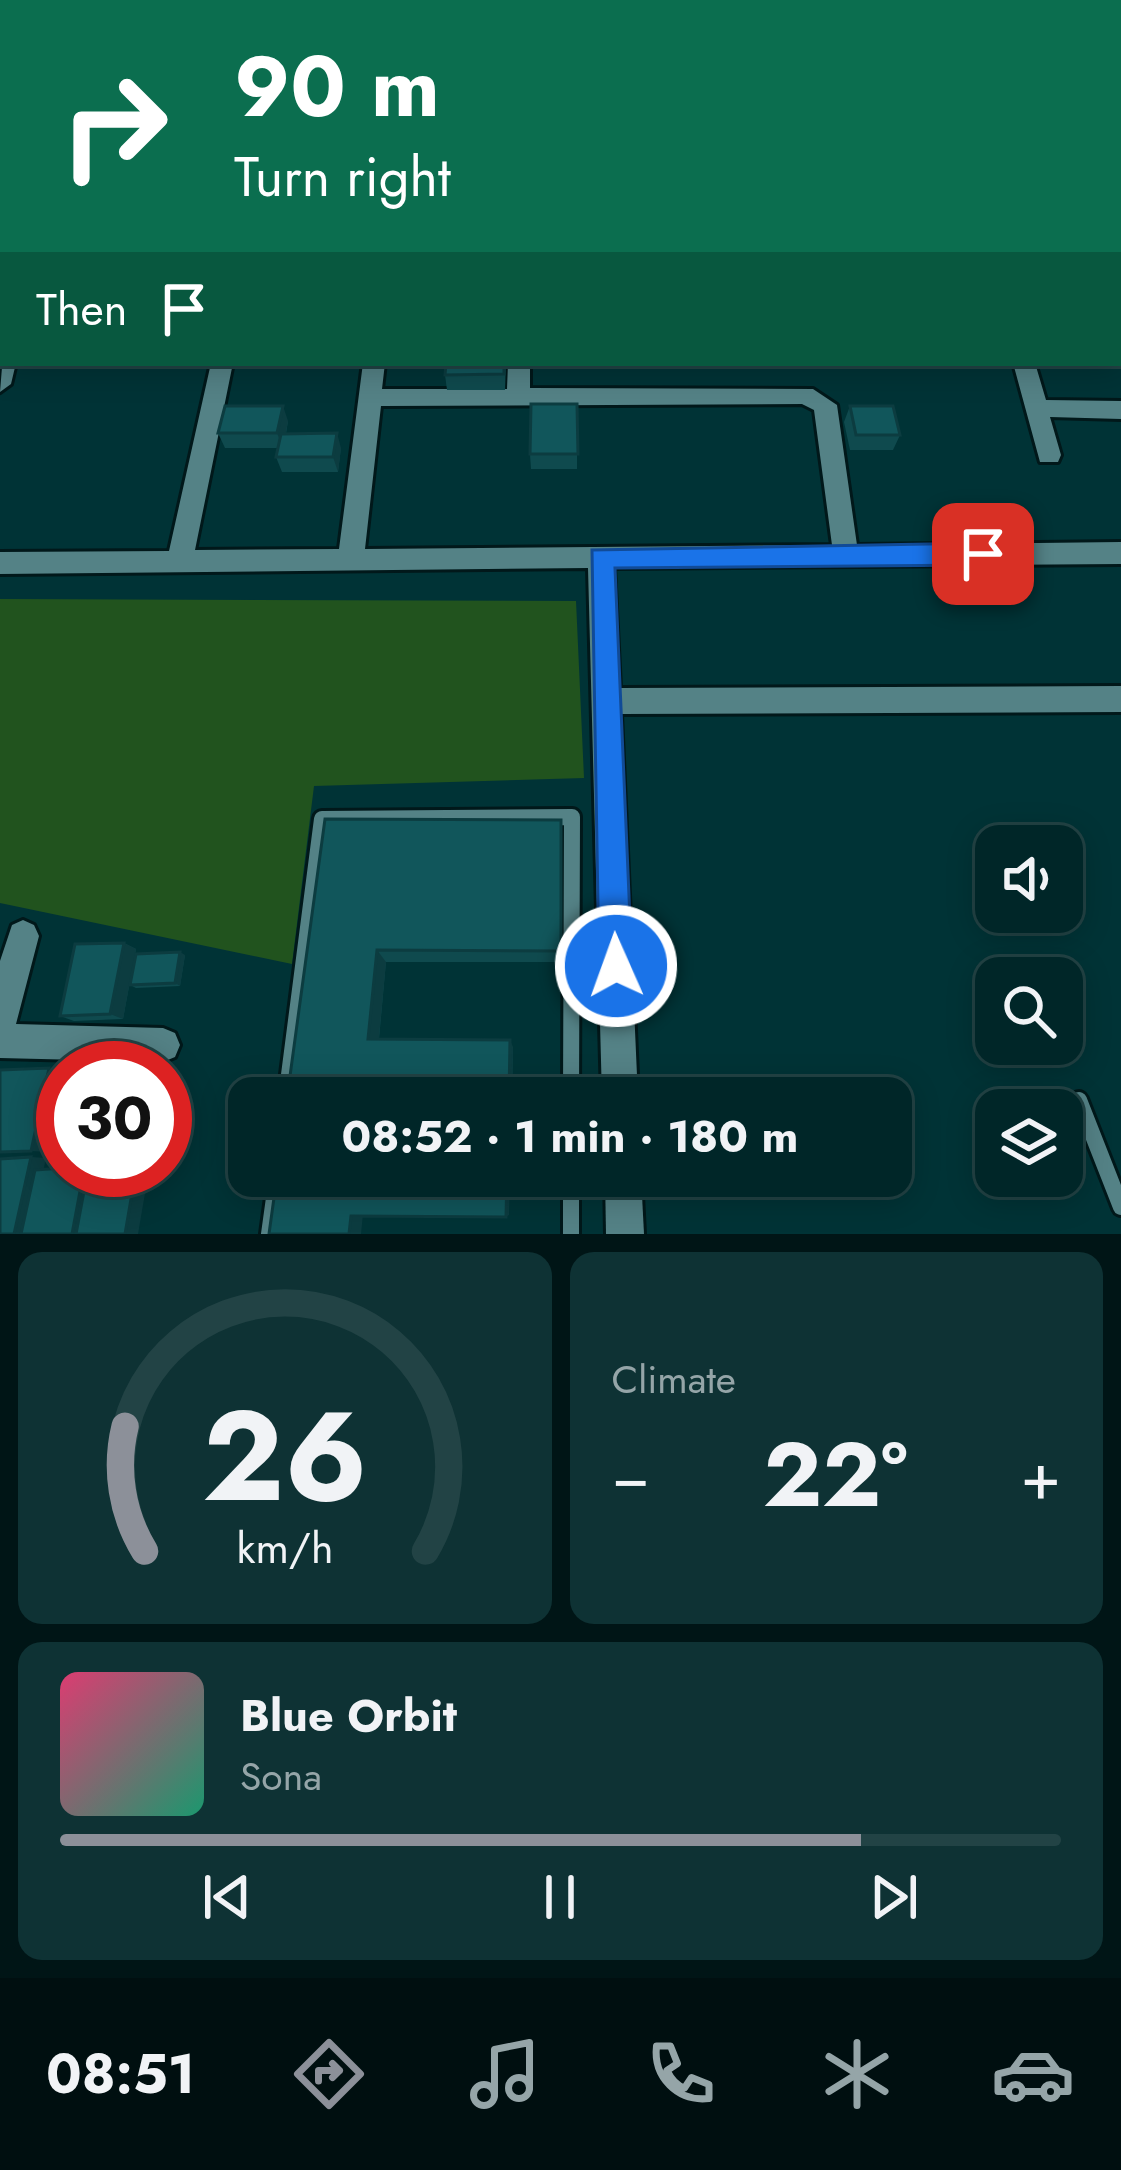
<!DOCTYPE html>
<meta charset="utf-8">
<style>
body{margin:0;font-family:Jost,sans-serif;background:#0e3234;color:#f1f3f6;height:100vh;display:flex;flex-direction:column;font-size:45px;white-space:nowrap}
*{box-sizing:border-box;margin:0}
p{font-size:39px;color:#95a5a8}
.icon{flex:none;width:66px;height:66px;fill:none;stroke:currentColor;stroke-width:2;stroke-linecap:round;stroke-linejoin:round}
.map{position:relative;height:1234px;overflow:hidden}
.drawer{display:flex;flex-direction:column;gap:18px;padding:18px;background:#001516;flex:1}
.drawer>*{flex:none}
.hud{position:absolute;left:0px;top:0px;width:1122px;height:366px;box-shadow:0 6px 30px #0003,0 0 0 3px #224345;background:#0b6e4f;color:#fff;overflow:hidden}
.controls{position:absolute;left:975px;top:825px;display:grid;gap:24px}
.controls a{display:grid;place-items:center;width:108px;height:108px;border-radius:24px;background:#002628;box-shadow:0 6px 30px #0003,0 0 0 3px #224345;font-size:60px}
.speed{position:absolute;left:36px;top:1041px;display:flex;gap:24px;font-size:60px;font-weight:700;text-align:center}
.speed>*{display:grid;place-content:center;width:156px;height:156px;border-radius:50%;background:#002628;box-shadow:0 6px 30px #0003,0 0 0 3px #224345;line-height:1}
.speed .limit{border:18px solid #d22;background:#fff;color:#111}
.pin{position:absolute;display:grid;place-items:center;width:102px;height:102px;color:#fff;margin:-51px;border-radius:24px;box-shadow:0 6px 18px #0006}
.me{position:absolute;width:132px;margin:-66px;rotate:358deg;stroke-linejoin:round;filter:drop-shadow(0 0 9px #0008)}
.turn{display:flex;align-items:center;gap:42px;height:252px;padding:0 36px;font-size:54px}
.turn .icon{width:156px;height:156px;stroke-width:2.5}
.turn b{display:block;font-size:84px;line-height:102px}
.then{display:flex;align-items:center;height:114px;padding:0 36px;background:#0003;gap:24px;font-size:45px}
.big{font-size:90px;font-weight:700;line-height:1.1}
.drawer .widget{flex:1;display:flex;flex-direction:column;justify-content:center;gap:18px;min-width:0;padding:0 42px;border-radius:24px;background:#0e3234}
.drawer .dial{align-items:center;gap:0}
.dial svg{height:312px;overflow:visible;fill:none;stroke:#224345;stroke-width:7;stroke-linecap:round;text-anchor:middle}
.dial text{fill:#f1f3f6;stroke:none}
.song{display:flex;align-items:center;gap:36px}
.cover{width:144px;height:144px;border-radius:18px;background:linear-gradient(135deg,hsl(340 70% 55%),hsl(160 70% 35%))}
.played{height:12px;border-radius:6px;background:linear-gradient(90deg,#8c9099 80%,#224345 80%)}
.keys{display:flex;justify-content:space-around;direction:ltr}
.heat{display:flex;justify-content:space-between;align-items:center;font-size:66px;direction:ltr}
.drawer .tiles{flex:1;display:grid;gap:18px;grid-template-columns:1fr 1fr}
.widget:last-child{grid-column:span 2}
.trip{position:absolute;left:228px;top:1077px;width:684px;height:120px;border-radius:24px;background:#002628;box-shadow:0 6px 30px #0003,0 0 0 3px #224345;font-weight:700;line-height:120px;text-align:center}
.tab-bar{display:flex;height:192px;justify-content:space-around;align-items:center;background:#000f10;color:#95a5a8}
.tab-bar .icon{width:84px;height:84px}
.tab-bar .selected{color:#8c9099}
.tab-bar b{font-size:54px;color:#f1f3f6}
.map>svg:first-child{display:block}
</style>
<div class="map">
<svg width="1121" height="1234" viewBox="0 0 1121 1234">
<rect width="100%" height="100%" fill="#003336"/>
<!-- green -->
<polygon fill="#21531e" points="0,599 576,601 584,778 314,786 292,964 0,903"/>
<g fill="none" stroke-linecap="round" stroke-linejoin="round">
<!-- service casing -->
<g stroke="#01181a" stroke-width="22">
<g id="service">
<polyline points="286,1098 322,819 572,817 571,1098"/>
<polyline points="1079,1100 1121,1207"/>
<polyline points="571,1176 571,1234"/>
<polyline points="269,1234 277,1176"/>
</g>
</g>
<!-- minor casing -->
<g stroke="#01181a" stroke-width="6">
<g id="minor">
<rect x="365" y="0" width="16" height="3"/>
<rect x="551" y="0" width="16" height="3"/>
<polygon points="856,0 872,0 873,3 857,3"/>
<rect x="0" y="89" width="3" height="10"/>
<rect x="1119" y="290" width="2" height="14"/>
<polygon points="3,355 3,363 16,363 11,384 0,392"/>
<path d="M211,363h22l-38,187 144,-1 24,-186h22l-3,26h125l1,-26h22v25l283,1 24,16 20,140 264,-3v22l-507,4 6,120 501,-2v26l-500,2 17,384h-36l-14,-530 -588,6v-22l169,-1zM802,404l12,6 18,135 -467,4 16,-143z"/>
<polygon points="1013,363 1035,363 1046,400 1121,401 1121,419 1050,417 1061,455 1058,462 1040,462"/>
<polygon points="23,920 34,925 39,936 16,1024 163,1028 175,1033 180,1045 175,1057 163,1062 0,1058 0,961 12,925"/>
<polygon points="605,1176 641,1176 644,1234 606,1234"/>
</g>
</g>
<!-- service -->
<use href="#service" stroke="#548286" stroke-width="16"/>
<!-- minor -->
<use href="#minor" fill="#548286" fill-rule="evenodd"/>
</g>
<!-- wall -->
<g fill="#0f4a4e">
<rect x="0" y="112" width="3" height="34"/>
<polygon points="506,363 505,390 447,390 445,375"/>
<polygon points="577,404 577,469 531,469 530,454"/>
<polygon points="850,406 900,435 893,450 850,450 844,422"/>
<polygon points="288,421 286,434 341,448 338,472 282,472 276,457 278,448 225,448 218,433"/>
<polygon points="325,819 561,820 561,962 386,962 379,1039 513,1047 512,1098 287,1098"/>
<polygon points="124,943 136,949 123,1019 74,1021 60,1016"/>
<polygon points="185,955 180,986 136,988 130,985"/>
</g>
<!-- shaded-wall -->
<g fill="#0c3c40">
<polygon points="283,406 288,421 283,448 277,433"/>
<polygon points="337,433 341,448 338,472 333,457"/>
<polygon points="124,943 136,949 123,1019 110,1014"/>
<polygon points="377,950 386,962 378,1047 368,1039"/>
<polygon points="180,952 185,955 180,986 175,983"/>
<polygon points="510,1040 513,1047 512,1098 509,1098"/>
<polygon points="49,1068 63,1071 63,1075 47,1152 31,1151"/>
<polygon points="31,1157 46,1158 30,1234 14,1234"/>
<polygon points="84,1170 99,1170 87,1234 72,1234"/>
<polygon points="136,1170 149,1170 138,1234 125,1234"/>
<polygon points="507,1176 510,1176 509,1215 506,1217"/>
<polygon points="363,1214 361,1234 349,1234 351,1216"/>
</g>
<!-- building -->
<g fill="#11565b" stroke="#0c3c40" stroke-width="3">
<rect x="0" y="112" width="3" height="17"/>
<polygon points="446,363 504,363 504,374 445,375"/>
<polygon points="531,404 577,404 578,454 530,454"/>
<polygon points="225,406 283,406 277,433 218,433"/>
<polygon points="850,406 893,406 900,435 856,435"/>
<polygon points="337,433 333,457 276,457 281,434"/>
<polygon points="325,819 561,820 561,951 377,950 368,1039 510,1040 509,1098 287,1098"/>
<polygon points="124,943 110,1014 60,1016 75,944"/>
<polygon points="180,952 175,983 130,985 136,954"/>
<polygon points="49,1068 31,1151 0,1152 0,1070"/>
<polygon points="31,1157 14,1234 0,1234 0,1159"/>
<polygon points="63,1168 84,1170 72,1234 21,1234 35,1170"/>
<polygon points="88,1170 136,1170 125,1234 76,1234"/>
<polygon points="277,1176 507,1176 506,1217 351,1216 349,1234 269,1234"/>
</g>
<!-- route -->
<polygon fill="#1a73e8" stroke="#114b97" stroke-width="3" points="983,543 996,554 983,565 615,568 632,966 627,978 616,982 604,978 599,966 592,550"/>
</svg>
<div class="controls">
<a><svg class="icon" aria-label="sound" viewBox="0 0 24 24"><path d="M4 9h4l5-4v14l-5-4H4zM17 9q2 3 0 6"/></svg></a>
<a><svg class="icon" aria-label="search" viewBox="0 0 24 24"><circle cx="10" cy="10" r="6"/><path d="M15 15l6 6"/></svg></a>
<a><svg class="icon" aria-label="layers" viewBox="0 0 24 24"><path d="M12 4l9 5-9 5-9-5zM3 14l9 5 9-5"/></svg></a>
</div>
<div class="speed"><div class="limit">30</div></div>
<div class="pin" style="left:983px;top:554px;background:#d93025"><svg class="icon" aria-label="arrive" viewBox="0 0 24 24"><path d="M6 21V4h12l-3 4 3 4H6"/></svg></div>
<svg class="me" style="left:616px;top:966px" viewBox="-20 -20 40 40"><circle r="17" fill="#1a73e8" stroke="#fff" stroke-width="3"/><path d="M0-11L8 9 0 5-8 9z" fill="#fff"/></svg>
<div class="trip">08:52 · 1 min · 180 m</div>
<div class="hud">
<div class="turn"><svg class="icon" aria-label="right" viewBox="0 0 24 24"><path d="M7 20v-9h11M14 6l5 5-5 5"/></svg><div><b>90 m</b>Turn right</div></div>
<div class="then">Then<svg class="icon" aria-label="arrive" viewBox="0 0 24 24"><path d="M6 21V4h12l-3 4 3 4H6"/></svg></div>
</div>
</div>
<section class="drawer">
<div class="tiles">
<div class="widget dial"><svg viewBox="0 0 100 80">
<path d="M14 69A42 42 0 1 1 86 69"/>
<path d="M14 69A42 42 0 0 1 9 37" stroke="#8c9099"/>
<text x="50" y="56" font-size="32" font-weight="700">26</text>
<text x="50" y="72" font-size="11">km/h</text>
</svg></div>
<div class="widget"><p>Climate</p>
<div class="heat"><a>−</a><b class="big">22°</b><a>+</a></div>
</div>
<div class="widget">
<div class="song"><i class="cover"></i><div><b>Blue Orbit</b><p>Sona</p></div></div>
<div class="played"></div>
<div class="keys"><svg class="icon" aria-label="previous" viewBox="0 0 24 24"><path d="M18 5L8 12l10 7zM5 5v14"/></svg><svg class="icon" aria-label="pause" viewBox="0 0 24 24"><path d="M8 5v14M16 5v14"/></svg><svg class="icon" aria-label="next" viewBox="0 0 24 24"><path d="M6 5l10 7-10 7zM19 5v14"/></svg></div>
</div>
</div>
</section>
<nav class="tab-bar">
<b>08:51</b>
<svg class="icon selected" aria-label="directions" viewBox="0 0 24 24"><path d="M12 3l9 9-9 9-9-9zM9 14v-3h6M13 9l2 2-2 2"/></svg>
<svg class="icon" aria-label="music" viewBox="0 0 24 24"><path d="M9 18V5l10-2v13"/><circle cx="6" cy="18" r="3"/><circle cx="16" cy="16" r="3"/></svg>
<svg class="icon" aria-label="phone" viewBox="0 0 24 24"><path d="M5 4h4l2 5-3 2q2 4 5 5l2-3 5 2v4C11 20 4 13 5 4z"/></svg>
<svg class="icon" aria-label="climate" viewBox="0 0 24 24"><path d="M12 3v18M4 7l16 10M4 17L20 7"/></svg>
<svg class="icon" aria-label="car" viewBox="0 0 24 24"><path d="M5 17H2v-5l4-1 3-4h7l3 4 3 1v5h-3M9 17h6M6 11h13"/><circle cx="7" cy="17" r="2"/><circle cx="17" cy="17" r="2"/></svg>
</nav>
